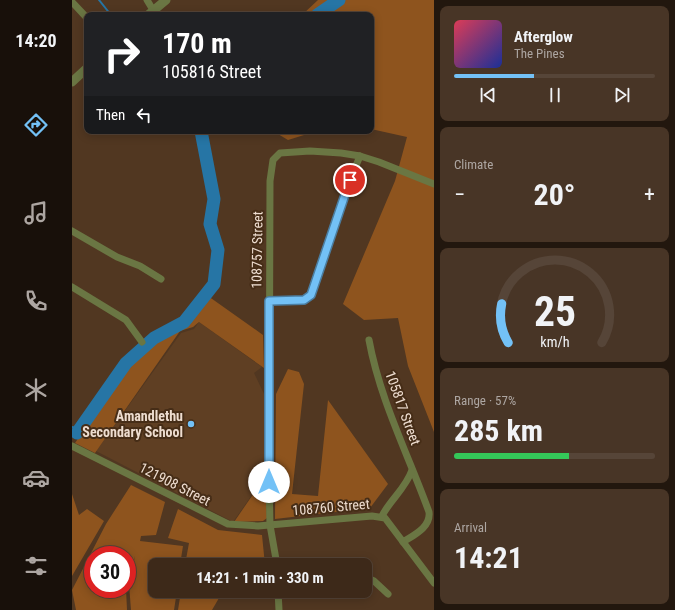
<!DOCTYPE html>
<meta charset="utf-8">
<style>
body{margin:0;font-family:"Roboto Condensed",sans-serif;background:#483526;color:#f1f3f6;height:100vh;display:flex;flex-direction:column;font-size:15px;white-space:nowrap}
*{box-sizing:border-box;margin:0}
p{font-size:13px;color:#ada6a2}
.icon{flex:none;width:22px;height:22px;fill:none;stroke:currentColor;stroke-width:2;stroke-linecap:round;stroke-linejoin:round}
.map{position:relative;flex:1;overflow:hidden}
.sheet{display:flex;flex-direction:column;gap:6px;padding:6px;background:#22170e;width:241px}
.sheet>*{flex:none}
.top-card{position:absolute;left:12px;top:12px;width:290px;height:122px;border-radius:8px;box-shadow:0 2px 10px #0003,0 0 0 1px #564538;background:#202124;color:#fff;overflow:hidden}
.speed{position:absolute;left:12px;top:546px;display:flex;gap:8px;font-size:20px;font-weight:700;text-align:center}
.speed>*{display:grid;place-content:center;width:52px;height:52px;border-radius:50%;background:#3d2919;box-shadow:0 2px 10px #0003,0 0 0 1px #564538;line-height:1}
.speed .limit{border:6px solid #d22;background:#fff;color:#111}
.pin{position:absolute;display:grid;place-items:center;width:34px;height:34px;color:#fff;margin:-17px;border:2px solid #fff;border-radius:50%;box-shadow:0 1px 4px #0007}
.me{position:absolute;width:44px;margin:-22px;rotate:0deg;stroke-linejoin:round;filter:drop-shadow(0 0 3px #0008)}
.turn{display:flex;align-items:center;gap:14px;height:84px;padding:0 12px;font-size:18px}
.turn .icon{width:52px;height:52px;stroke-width:2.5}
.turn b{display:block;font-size:28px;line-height:34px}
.then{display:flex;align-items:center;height:38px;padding:0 12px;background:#0003;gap:8px;font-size:15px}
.big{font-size:30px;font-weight:700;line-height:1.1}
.sheet .tile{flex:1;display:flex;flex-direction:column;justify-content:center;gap:6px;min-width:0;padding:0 14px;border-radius:8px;background:#483526}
.sheet .dial{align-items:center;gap:0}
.dial svg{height:104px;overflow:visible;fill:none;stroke:#564538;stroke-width:7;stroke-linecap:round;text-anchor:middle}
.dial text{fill:#f1f3f6;stroke:none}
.song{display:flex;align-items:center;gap:12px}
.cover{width:48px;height:48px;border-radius:6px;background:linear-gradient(135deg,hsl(350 70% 55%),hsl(230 70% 35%))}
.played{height:4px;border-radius:2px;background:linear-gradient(90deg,#73c1f6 40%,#564538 40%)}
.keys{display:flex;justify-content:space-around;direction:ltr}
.heat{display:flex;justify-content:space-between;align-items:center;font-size:22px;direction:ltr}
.charge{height:6px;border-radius:3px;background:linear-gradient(90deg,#34c759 57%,#564538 0)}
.trip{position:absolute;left:76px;top:558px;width:224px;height:40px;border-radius:8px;background:#3d2919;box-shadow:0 2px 10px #0003,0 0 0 1px #564538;font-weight:700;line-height:40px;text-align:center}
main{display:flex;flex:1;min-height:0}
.menu{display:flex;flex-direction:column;width:72px;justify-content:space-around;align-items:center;background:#18100a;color:#ada6a2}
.menu .icon{width:28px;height:28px}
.menu .current{color:#73c1f6}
.menu b{font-size:18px;color:#f1f3f6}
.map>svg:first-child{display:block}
</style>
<main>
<nav class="menu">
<b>14:20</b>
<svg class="icon current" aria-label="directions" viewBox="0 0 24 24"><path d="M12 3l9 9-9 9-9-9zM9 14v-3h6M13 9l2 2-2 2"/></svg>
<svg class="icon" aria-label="music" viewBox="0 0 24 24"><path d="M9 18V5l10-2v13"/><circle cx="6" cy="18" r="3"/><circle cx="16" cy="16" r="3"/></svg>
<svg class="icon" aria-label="phone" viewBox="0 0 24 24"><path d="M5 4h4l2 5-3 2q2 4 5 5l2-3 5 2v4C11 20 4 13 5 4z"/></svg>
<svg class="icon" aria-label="climate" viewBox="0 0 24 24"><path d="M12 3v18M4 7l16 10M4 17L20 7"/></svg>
<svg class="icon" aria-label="car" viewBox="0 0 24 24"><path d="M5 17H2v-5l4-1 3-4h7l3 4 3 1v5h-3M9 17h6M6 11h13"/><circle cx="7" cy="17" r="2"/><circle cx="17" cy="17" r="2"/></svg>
<svg class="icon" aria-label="filters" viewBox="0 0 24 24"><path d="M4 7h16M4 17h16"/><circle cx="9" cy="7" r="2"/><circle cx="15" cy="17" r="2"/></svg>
</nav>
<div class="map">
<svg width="362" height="610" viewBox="0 0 362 610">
<rect width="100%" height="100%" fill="#513721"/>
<!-- built -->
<polygon fill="#5f3f23" points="127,322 190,367 182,373 193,396 194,475 161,522 24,451 109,333 122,329"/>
<!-- green -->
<g fill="#8e541e">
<polygon points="246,0 362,0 362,432 336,366 326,318 292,320 271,304 323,181 335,137 299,129 299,15 230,15"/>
<polygon points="201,131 245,131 216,140"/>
<polygon points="136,296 191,335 192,368 127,322 121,327 108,331 23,453 3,443 56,365 83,340 114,324"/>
<polygon points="216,369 227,372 232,384 220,494 246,496 256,400 316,484 298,508 203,519 204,394"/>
<polygon points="193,477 195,518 191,521 162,522"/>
<polygon points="59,485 93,502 84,535 69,536 68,541 111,546 108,565 83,565 83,591 105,591 102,610 59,610 57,584 63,556 55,581 55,555 21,555 21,589 54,589 55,610 4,610 0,590 34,524"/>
<polygon points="0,494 7,515 15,509 32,521 0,576"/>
<polygon points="106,509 146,530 190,535 193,565 113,565 117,543 96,538"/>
<polygon points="109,591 194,591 195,593 147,598 140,610 106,610"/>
</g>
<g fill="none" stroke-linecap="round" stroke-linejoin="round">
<!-- stream -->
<g stroke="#2675a5" stroke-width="2">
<polyline points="27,0 39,15"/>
<polyline points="0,427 8,429"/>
</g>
<!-- river -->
<g stroke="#2675a5" stroke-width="13">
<polyline points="245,15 267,0"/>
<polyline points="5,433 54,363 82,338 112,322 142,284 146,250 138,224 142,199 129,131"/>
</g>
<!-- minor -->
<g stroke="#6a7643" stroke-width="7">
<polyline points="75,0 81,10"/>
<polyline points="0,2 15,18"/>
<polyline points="0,231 45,257 68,266 89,279"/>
<polyline points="0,287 54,320 70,342"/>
<polyline points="197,301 232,300 239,295 278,180 288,156"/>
<path d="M297,340c11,60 39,114 60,172 2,15 -15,23 -26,30"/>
<polyline points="0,446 156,524 186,526 300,516 313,518 362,583"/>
<path d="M310,516c8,-16 24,-28 30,-46"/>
<polyline points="205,565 198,525 197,482 198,181 201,160 208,153 238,151 269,153 288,156 307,162 362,184"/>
<polyline points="293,577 302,581 316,594"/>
<polyline points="206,591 207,610"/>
</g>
<!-- tertiary -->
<g stroke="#6a7643" stroke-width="9">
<polyline points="76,15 94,0"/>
<polyline points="0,82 15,68"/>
</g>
</g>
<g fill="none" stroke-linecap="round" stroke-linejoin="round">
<!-- route casing -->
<g stroke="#4b7da0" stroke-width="10">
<polyline id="route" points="197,482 197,301 232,300 239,295 278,180"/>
</g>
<!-- route -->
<use href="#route" stroke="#73c1f6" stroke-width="7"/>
</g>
<!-- markers -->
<circle fill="#73c1f6" stroke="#462d17" stroke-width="1.5" cx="119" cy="424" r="4"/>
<g text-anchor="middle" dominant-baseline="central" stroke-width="4" stroke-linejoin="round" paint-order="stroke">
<!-- street labels -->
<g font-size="14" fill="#eeddd0" stroke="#462d17">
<text transform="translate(185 250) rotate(-89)">108757 Street</text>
<text transform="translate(331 408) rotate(70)">105817 Street</text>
<text transform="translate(103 484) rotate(27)">121908 Street</text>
<text transform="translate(259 507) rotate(-5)">108760 Street</text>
</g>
<!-- poi labels -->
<g font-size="14" font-weight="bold" fill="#eeddd0" stroke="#462d17" text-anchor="end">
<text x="111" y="416">Amandlethu<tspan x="111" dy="16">Secondary School</tspan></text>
</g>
</g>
</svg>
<div class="speed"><div class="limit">30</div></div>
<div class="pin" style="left:278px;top:180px;background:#d93025"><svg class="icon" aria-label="arrive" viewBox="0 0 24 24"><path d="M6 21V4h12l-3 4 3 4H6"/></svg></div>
<svg class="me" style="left:197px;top:482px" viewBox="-20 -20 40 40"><circle r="19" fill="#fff"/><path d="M0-13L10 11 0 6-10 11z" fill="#73c1f6"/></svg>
<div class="trip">14:21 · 1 min · 330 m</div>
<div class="top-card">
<div class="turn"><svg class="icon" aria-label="right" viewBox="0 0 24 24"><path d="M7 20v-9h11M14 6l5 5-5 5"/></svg><div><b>170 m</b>105816 Street</div></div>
<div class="then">Then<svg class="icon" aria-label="left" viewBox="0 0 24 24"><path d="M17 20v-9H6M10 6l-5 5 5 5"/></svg></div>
</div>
</div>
<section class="sheet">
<div class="tile">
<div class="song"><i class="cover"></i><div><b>Afterglow</b><p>The Pines</p></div></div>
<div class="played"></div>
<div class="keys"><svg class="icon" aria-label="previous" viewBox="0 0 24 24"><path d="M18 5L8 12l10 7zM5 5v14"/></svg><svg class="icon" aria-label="pause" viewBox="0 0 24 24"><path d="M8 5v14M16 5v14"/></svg><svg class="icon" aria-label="next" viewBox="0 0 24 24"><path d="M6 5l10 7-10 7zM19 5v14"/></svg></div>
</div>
<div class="tile"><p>Climate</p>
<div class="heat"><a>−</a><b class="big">20°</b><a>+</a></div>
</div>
<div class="tile dial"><svg viewBox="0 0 100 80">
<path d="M14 69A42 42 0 1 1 86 69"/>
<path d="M14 69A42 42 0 0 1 9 39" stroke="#73c1f6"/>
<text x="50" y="56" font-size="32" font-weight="700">25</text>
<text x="50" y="72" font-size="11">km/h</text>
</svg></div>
<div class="tile"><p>Range · 57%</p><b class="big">285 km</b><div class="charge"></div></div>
<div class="tile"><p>Arrival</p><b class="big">14:21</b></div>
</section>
</main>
